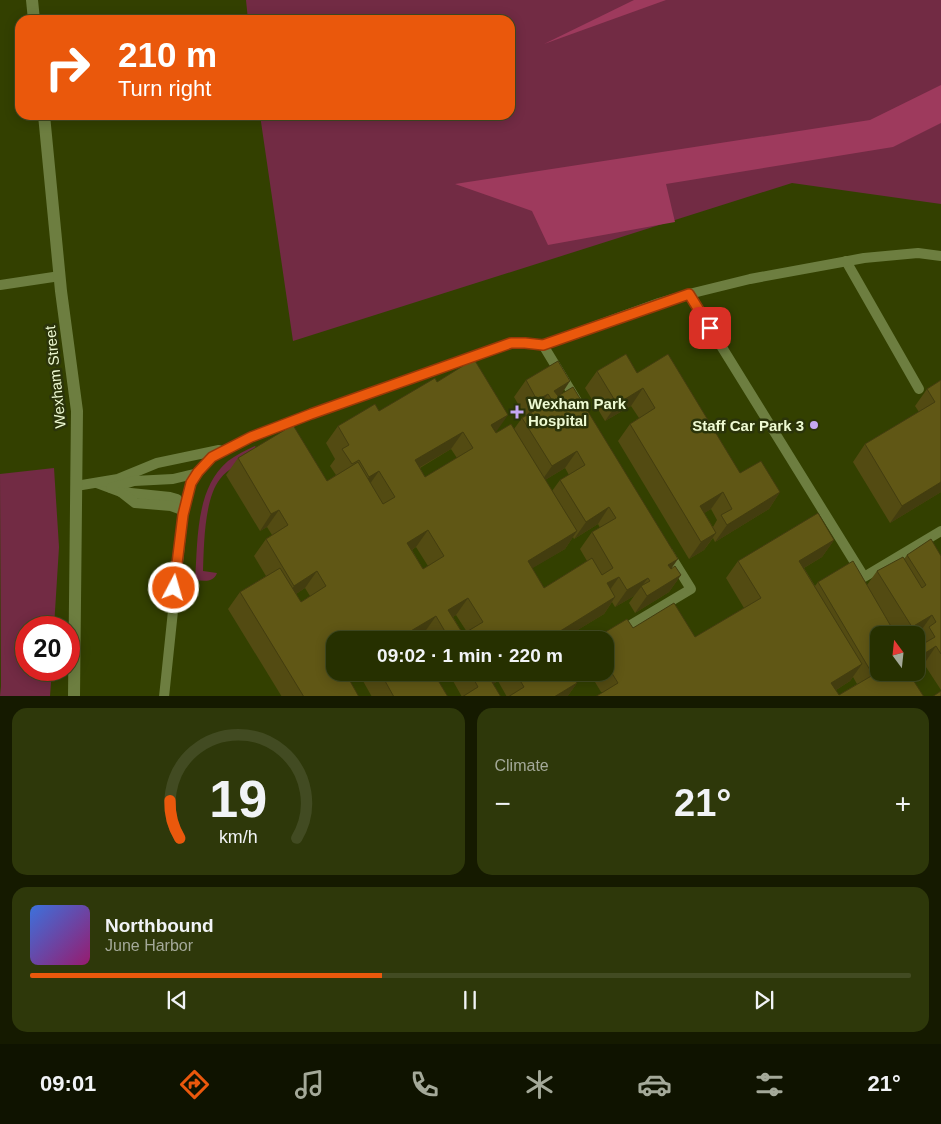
<!DOCTYPE html>
<meta charset="utf-8">
<style>
body{margin:0;font-family:Helvetica,sans-serif;background:#2e380a;color:#f1f3f6;height:100vh;display:flex;flex-direction:column;font-size:19px;white-space:nowrap}
*{box-sizing:border-box;margin:0}
p{font-size:16px;color:#a4a999}
.icon{flex:none;width:28px;height:28px;fill:none;stroke:currentColor;stroke-width:2;stroke-linecap:round;stroke-linejoin:round}
.map{position:relative;height:696px;overflow:hidden}
.drawer{display:flex;flex-direction:column;gap:12px;padding:12px;background:#151a00;flex:1}
.drawer>*{flex:none}
.banner{position:absolute;left:15px;top:15px;width:500px;height:105px;border-radius:15px;box-shadow:0 2px 12px #0003,0 0 0 1px #424b22;background:#ea580c;color:#fff;overflow:hidden}
.needle{width:32px;rotate:345deg}
.controls{position:absolute;left:870px;top:626px;display:grid;gap:10px}
.controls a{display:grid;place-items:center;width:55px;height:55px;border-radius:10px;background:#263000;box-shadow:0 2px 12px #0003,0 0 0 1px #424b22;font-size:25px}
.speed{position:absolute;left:15px;top:616px;display:flex;gap:10px;font-size:25px;font-weight:700;text-align:center}
.speed>*{display:grid;place-content:center;width:65px;height:65px;border-radius:50%;background:#263000;box-shadow:0 2px 12px #0003,0 0 0 1px #424b22;line-height:1}
.speed .limit{border:8px solid #d22;background:#fff;color:#111}
.pin{position:absolute;display:grid;place-items:center;width:42px;height:42px;color:#fff;margin:-21px;border-radius:10px;box-shadow:0 2px 8px #0006}
.me{position:absolute;width:55px;margin:-28px;rotate:6deg;stroke-linejoin:round;filter:drop-shadow(0 0 4px #0008)}
.turn{display:flex;align-items:center;gap:18px;height:105px;padding:0 20px;font-size:22px}
.turn .icon{width:65px;height:65px;stroke-width:2.5}
.turn b{display:block;font-size:35px;line-height:42px}
.big{font-size:38px;font-weight:700;line-height:1.1}
.drawer .tile{flex:1;display:flex;flex-direction:column;justify-content:center;gap:8px;min-width:0;padding:0 18px;border-radius:15px;background:#2e380a}
.drawer .dial{align-items:center;gap:0}
.dial svg{height:130px;overflow:visible;fill:none;stroke:#424b22;stroke-width:7;stroke-linecap:round;text-anchor:middle}
.dial text{fill:#f1f3f6;stroke:none}
.song{display:flex;align-items:center;gap:15px}
.cover{width:60px;height:60px;border-radius:8px;background:linear-gradient(135deg,hsl(220 70% 55%),hsl(320 70% 35%))}
.played{height:5px;border-radius:2px;background:linear-gradient(90deg,#ea580c 40%,#424b22 40%)}
.keys{display:flex;justify-content:space-around;direction:ltr}
.heat{display:flex;justify-content:space-between;align-items:center;font-size:28px;direction:ltr}
.drawer .tiles{flex:1;display:grid;gap:12px;grid-template-columns:1fr 1fr}
.tile:last-child{grid-column:span 2}
.trip{position:absolute;left:326px;top:631px;width:288px;height:50px;border-radius:15px;background:#263000;box-shadow:0 2px 12px #0003,0 0 0 1px #424b22;font-weight:700;line-height:50px;text-align:center}
.tabs{display:flex;height:80px;justify-content:space-around;align-items:center;background:#0f1300;color:#a4a999}
.tabs .icon{width:35px;height:35px}
.tabs .on{color:#ea580c}
.tabs b{font-size:22px;color:#f1f3f6}
.map>svg:first-child{display:block}
</style>
<div class="map">
<svg width="941" height="697" viewBox="0 0 941 697">
<rect width="100%" height="100%" fill="#334000"/>
<!-- green -->
<g fill="#722b44">
<polygon points="246,0 941,0 941,204 792,183 293,341 260,115 510,115 510,20 248,20"/>
<path d="M255,446l5,7c-13,7 -31,14 -40,26 -16,20 -16,67 -17,92l14,2c-4,10 -13,8 -22,7 3,-39 0,-91 33,-119 8,-6 18,-11 27,-15z"/>
<polygon points="54,468 59,547 54,627 26,628 26,670 52,670 50,696 0,696 1,686 0,474"/>
</g>
<!-- forest -->
<g fill="#9e3a5d">
<polygon points="634,0 666,0 544,44"/>
<polygon points="941,85 941,123 893,147 666,184 675,222 548,245 532,211 455,184 870,120"/>
</g>
<g fill="none" stroke-linecap="round" stroke-linejoin="round">
<!-- service -->
<g stroke="#6d7e40" stroke-width="10">
<polyline points="846,261 919,389"/>
<polyline points="0,285 60,276"/>
<polyline points="689,294 864,577 941,531"/>
<polyline points="543,345 659,303 689,294 750,279 864,258 918,253 941,256"/>
<polyline points="97,483 121,492 170,497 177,499 183,515"/>
<polyline points="76,486 118,479 157,463 219,450"/>
<polyline points="111,488 134,481 173,479 198,473"/>
<polyline points="121,492 135,503 171,506 182,510"/>
<polyline points="624,629 691,589 668,552"/>
<polyline points="164,697 183,515 191,483 198,473 212,457 251,437 311,414 511,343 525,343 543,345 577,401"/>
</g>
<!-- tertiary -->
<g stroke="#6d7e40" stroke-width="12">
<polyline points="32,0 34,20"/>
<polyline points="44,115 61,291 77,411 74,697"/>
</g>
</g>
<!-- wall -->
<g fill="#534b12" fill-rule="evenodd">
<path d="M597,371l40,2 103,100 40,19 -11,17 -54,33 -2,-4 -9,12 -15,9 -71,-118 12,-17 9,-6 -8,-12 -26,15 -20,-33zM711,509l6,11 -4,7 -9,-14z"/>
<path d="M526,380l36,14 109,174 10,7 -12,17 -34,21 -6,-10 5,-7 -19,11 -3,-5 -8,12 -43,26h-133l-4,-7 -10,6 -79,1v32l24,25h-77l-54,-88 12,-17 26,-16 -12,-20 12,-17 6,-4 -5,-8 -7,4 -34,-56 12,-17 89,23 9,-6 -6,-9 5,-7 -9,-16 12,-17 41,-15 58,-29 59,50 18,-3 8,-11 3,-2 -11,-19zM451,449l6,9 -32,19 -5,-9zM565,468l4,7 -9,5 -8,11 -7,-11zM598,524l2,4 -8,4 -12,17 7,12 -43,27 -12,-20 33,-19 8,-12 1,2zM416,547l12,19 -5,3 -11,-19zM305,588l5,8 -9,6 -5,-8zM456,615l11,17 -4,2 -10,-17z"/>
<polygon points="941,380 941,492 890,523 853,462 865,444 919,412 915,406 927,389"/>
<path d="M834,540l-12,17 -18,11 11,18 3,-4 49,3 10,-14 27,-12 3,-4 34,1v134l-17,-26 -8,4v-20l2,-1 -1,-3 6,-8 -3,-4 -4,3h-37l29,38 16,24 -323,-5 -12,-20h16v-32h-10l2,-3 36,-9 62,9 49,-29 -18,-30 12,-17zM853,677l4,7 -18,11 -3,-5 14,-9z"/>
<polygon points="358,672 433,672 448,697 372,697"/>
<polygon points="448,672 570,672 577,683 567,697 507,697 498,681 493,684 462,697"/>
</g>
<!-- shaded-wall -->
<g fill="#433d0f">
<polygon points="570,381 559,398 552,400 554,391"/>
<polygon points="643,388 631,406 605,421 617,404"/>
<polygon points="548,394 536,411 526,417 537,400"/>
<polygon points="508,415 496,432 491,425"/>
<polygon points="463,432 451,449 403,477 415,460"/>
<polygon points="577,451 565,468 540,483 552,466"/>
<polygon points="379,471 367,488 357,494 369,477"/>
<polygon points="941,482 941,492 890,523 902,506"/>
<polygon points="723,492 711,509 688,523 700,506"/>
<polygon points="780,492 769,509 715,542 727,525"/>
<polygon points="609,507 598,524 574,539 586,522"/>
<polygon points="279,510 267,527 260,531 271,514"/>
<polygon points="428,530 416,547 396,560 407,543"/>
<polygon points="577,531 565,549 516,578 528,561"/>
<polygon points="716,533 704,550 689,559 701,542"/>
<polygon points="834,540 822,557 787,578 799,561"/>
<polygon points="678,559 666,576 668,565"/>
<polygon points="317,571 305,588 282,603 294,586"/>
<polygon points="681,575 669,592 635,613 647,596"/>
<polygon points="619,577 607,594 607,583"/>
<polygon points="648,578 634,596 615,607 627,590"/>
<polygon points="615,597 604,614 561,640 547,640 549,638"/>
<polygon points="468,598 456,615 441,624 448,610"/>
<polygon points="932,615 920,632 916,635 907,635 912,627"/>
<polygon points="436,616 424,633 413,640 409,632"/>
<polygon points="936,646 924,664 916,668 916,659"/>
<polygon points="862,664 850,681 825,697 831,683"/>
<polygon points="496,672 504,672 498,681 477,694 489,677"/>
<polygon points="577,683 567,697 554,697"/>
</g>
<!-- building -->
<g fill="#605715" stroke="#433d0f" fill-rule="evenodd">
<polygon points="626,354 637,373 668,354 740,473 761,461 780,492 727,525 721,515 732,509 723,492 700,506 716,533 701,542 630,424 655,408 643,388 617,404 597,371"/>
<path d="M474,359l34,56 -17,10 5,8 15,-9 66,107 -49,30 16,27 48,-30 10,17 11,-7 -21,-36 24,-14 -7,-11 -23,15 -26,-42 25,-15 -8,-14 -25,15 -30,-48 30,-18 -4,-6 -11,6 -11,-20 32,-19 12,20 -16,10 4,5 15,-9 105,172 -10,6 3,4 4,-3 6,9 -34,21 -6,-10 9,-5 -2,-3 -21,12 -8,-13 -12,6 8,14 -66,41 1,2h-100l-14,-24 -27,16 5,8h-79v32h10l14,25h-55l-64,-105 40,-24 21,34 25,-16 -9,-15 -23,15 -28,-47 22,-14 -9,-15 -8,4 -33,-56 55,-33 34,56 31,-19 25,42 12,-7 -16,-26 -10,6 -10,-17 -7,4 -10,-15 7,-4 -11,-19 37,-22 4,7 56,-33 2,4zM463,432l10,16 -48,29 -10,-17zM428,530l16,26 -21,13 -16,-26zM468,598l15,24 -20,12 -15,-24z"/>
<polygon points="941,380 941,482 902,506 865,444 935,402 927,389"/>
<polygon points="818,513 834,540 799,561 862,664 831,683 839,695 873,675 818,582 853,561 896,635 879,635 879,672 908,672 924,697 595,697 618,683 605,662 605,640 599,640 597,637 627,619 633,628 674,603 695,637 761,598 738,561"/>
<polygon points="931,539 941,556 941,654 936,646 916,659 916,648 935,637 929,627 936,622 932,615 912,627 877,571 903,557 922,588 926,585 907,555"/>
<polygon points="380,672 433,672 448,697 394,697"/>
<polygon points="470,672 496,672 489,677 501,697 462,697 478,687"/>
<polygon points="515,672 570,672 577,683 554,697 508,697 524,687"/>
<polygon points="941,691 941,697 932,697"/>
</g>
<g fill="none" stroke-linecap="round" stroke-linejoin="round">
<!-- route casing -->
<g stroke="#983908" stroke-width="12">
<polyline id="route" points="174,588 183,515 191,483 198,472 212,457 251,437 311,414 511,343 525,343 543,345 689,294 710,328"/>
</g>
<!-- route -->
<use href="#route" stroke="#ea580c" stroke-width="9"/>
</g>
<!-- markers -->
<g fill="#c4a7f2" stroke="#2b340a" stroke-width="2">
<path d="M514.5 404.5h5v5h5v5h-5v5h-5v-5h-5v-5h5z"/>
<circle cx="814" cy="425" r="5"/>
</g>
<g text-anchor="middle" dominant-baseline="central" stroke-width="5" stroke-linejoin="round" paint-order="stroke">
<!-- street labels -->
<g font-size="15" fill="#eefad3" stroke="#2b340a">
<text transform="translate(55 377) rotate(-96)">Wexham Street</text>
</g>
<!-- poi labels -->
<g font-size="15" font-weight="bold" fill="#eefad3" stroke="#2b340a" text-anchor="start">
<text x="528" y="403">Wexham Park<tspan x="528" dy="17">Hospital</tspan></text>
<text x="804" y="425" text-anchor="end">Staff Car Park 3</text>
</g>
</g>
</svg>
<div class="controls">
<a><svg class="needle" viewBox="-14 -14 28 28"><path d="M0-13l5 13h-10z" fill="#e53935"/><path d="M0 13l5-13h-10z" fill="#a4a999"/></svg></a>
</div>
<div class="speed"><div class="limit">20</div></div>
<div class="pin" style="left:710px;top:328px;background:#d93025"><svg class="icon" aria-label="arrive" viewBox="0 0 24 24"><path d="M6 21V4h12l-3 4 3 4H6"/></svg></div>
<svg class="me" style="left:174px;top:588px" viewBox="-20 -20 40 40"><circle r="17" fill="#ea580c" stroke="#fff" stroke-width="3"/><path d="M0-11L8 9 0 5-8 9z" fill="#fff"/></svg>
<div class="trip">09:02 · 1 min · 220 m</div>
<div class="banner">
<div class="turn"><svg class="icon" aria-label="right" viewBox="0 0 24 24"><path d="M7 20v-9h11M14 6l5 5-5 5"/></svg><div><b>210 m</b>Turn right</div></div>
</div>
</div>
<section class="drawer">
<div class="tiles">
<div class="tile dial"><svg viewBox="0 0 100 80">
<path d="M14 69A42 42 0 1 1 86 69"/>
<path d="M14 69A42 42 0 0 1 8 46" stroke="#ea580c"/>
<text x="50" y="56" font-size="32" font-weight="700">19</text>
<text x="50" y="72" font-size="11">km/h</text>
</svg></div>
<div class="tile"><p>Climate</p>
<div class="heat"><a>−</a><b class="big">21°</b><a>+</a></div>
</div>
<div class="tile">
<div class="song"><i class="cover"></i><div><b>Northbound</b><p>June Harbor</p></div></div>
<div class="played"></div>
<div class="keys"><svg class="icon" aria-label="previous" viewBox="0 0 24 24"><path d="M18 5L8 12l10 7zM5 5v14"/></svg><svg class="icon" aria-label="pause" viewBox="0 0 24 24"><path d="M8 5v14M16 5v14"/></svg><svg class="icon" aria-label="next" viewBox="0 0 24 24"><path d="M6 5l10 7-10 7zM19 5v14"/></svg></div>
</div>
</div>
</section>
<nav class="tabs">
<b>09:01</b>
<svg class="icon on" aria-label="directions" viewBox="0 0 24 24"><path d="M12 3l9 9-9 9-9-9zM9 14v-3h6M13 9l2 2-2 2"/></svg>
<svg class="icon" aria-label="music" viewBox="0 0 24 24"><path d="M9 18V5l10-2v13"/><circle cx="6" cy="18" r="3"/><circle cx="16" cy="16" r="3"/></svg>
<svg class="icon" aria-label="phone" viewBox="0 0 24 24"><path d="M5 4h4l2 5-3 2q2 4 5 5l2-3 5 2v4C11 20 4 13 5 4z"/></svg>
<svg class="icon" aria-label="climate" viewBox="0 0 24 24"><path d="M12 3v18M4 7l16 10M4 17L20 7"/></svg>
<svg class="icon" aria-label="car" viewBox="0 0 24 24"><path d="M5 17H2v-5l4-1 3-4h7l3 4 3 1v5h-3M9 17h6M6 11h13"/><circle cx="7" cy="17" r="2"/><circle cx="17" cy="17" r="2"/></svg>
<svg class="icon" aria-label="filters" viewBox="0 0 24 24"><path d="M4 7h16M4 17h16"/><circle cx="9" cy="7" r="2"/><circle cx="15" cy="17" r="2"/></svg>
<b>21°</b>
</nav>
